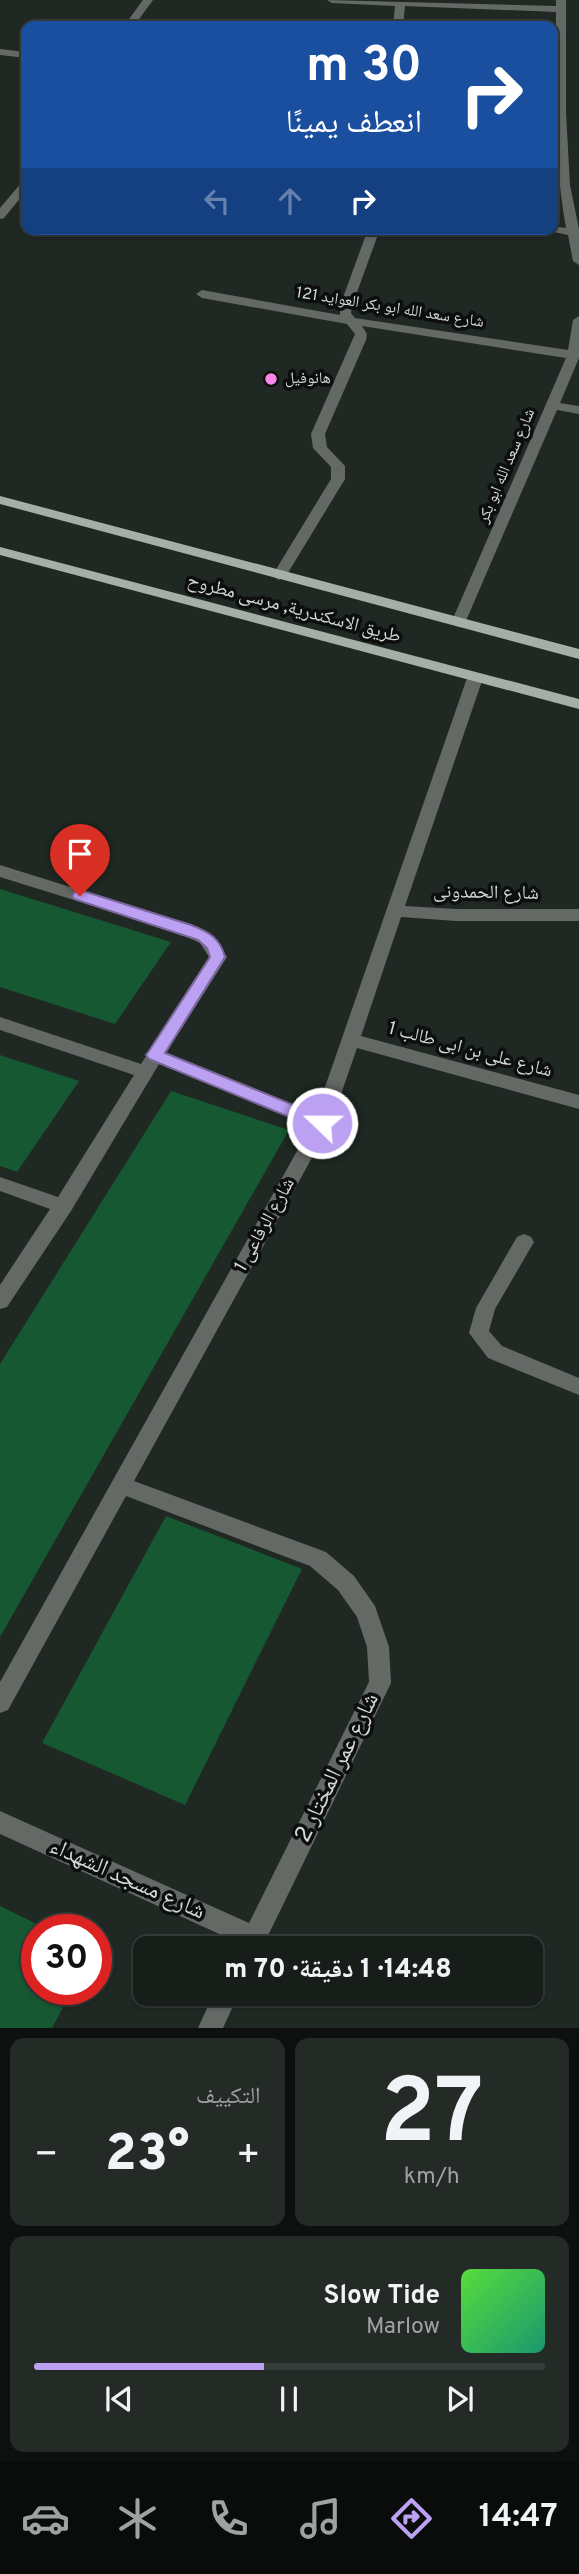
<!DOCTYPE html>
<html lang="ar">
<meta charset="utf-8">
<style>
body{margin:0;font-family:Overpass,"Noto Naskh Arabic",sans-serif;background:#242b27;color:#f1f3f6;direction:rtl;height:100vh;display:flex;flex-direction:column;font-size:26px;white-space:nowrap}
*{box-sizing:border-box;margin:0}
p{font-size:23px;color:#9ea2a2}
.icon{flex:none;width:38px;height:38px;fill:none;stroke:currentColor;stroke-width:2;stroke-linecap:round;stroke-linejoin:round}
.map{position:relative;height:2028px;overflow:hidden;direction:ltr}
.drawer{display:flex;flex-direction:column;gap:10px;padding:10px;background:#0d100e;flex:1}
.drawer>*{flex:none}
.hud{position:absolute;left:21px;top:21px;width:537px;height:214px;border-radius:14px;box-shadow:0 2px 5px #0004,0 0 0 2px #363c39;direction:rtl;background:#1a4fa0;color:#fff;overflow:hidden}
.speed{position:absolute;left:21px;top:1914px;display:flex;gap:14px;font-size:35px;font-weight:700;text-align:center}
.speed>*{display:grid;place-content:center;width:91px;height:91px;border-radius:50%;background:#171e1a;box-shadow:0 2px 5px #0004,0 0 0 2px #363c39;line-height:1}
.speed .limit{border:10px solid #d22;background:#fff;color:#111}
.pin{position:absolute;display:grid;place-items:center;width:60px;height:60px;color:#fff;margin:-72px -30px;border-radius:50% 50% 50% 0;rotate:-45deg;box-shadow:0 0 7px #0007}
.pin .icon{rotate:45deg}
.me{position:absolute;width:77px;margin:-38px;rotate:292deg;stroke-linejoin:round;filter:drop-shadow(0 0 5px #0008)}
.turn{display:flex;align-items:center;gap:24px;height:147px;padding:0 21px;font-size:32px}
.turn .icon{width:91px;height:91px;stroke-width:2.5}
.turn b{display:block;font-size:49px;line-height:60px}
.lanes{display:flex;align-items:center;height:66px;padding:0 21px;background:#0003;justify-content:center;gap:35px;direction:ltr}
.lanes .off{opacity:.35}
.big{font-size:52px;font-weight:800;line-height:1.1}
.drawer .card{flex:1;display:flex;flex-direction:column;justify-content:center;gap:10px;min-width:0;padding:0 24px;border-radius:14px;background:#242b27}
.drawer .dial{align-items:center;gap:0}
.dial b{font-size:91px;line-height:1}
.song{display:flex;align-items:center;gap:21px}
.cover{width:84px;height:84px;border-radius:10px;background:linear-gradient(135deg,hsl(110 70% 55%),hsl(160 70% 35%))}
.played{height:7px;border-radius:4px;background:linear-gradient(90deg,#bca0f2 45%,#363c39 45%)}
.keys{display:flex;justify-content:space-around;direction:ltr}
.heat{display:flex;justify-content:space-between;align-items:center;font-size:38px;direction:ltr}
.drawer .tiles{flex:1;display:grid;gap:10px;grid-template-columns:1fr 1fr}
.card:last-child{grid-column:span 2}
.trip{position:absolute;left:133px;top:1936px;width:410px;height:70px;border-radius:14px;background:#171e1a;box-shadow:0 2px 5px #0004,0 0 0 2px #363c39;font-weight:800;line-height:70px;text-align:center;direction:rtl}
.menu{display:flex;height:112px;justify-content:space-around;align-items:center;background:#090c0a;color:#9ea2a2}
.menu .icon{width:49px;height:49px}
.menu .current{color:#bca0f2}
.menu b{font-size:32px;color:#f1f3f6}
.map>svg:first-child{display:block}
</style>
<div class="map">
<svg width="579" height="2028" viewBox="0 0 579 2028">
<rect width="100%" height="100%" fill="#1f2822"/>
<!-- building -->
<g fill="#165832">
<polygon points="0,889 171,942 115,1024 0,987"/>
<polygon points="0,1055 79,1081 17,1172 0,1166"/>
<polygon points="171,1091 289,1130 0,1637 0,1364"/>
<polygon points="166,1516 302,1569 185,1805 42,1743"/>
<polygon points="0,1906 49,1930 37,1930 37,1990 72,1990 52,2028 0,2028"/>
</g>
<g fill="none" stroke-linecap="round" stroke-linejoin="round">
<!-- minor -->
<g fill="#656966" fill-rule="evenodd">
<polygon points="143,0 153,0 134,26 124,26"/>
<path d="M327,0l229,6v-6h10v112l4,73 9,44v36l-6,-4 -5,-26 -28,-6h13v-3l13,2c-13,-72 -11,-143 -10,-216l-151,-6 -2,20h-10l2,-20 -63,-3z"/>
<polygon points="0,49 26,52 26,58 0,55"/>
<polygon points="26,181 26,191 4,218 0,219 0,208 22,182"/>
<polygon points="368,229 380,229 352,306 351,313 355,318 568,350 573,320 579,316 579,358 560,403 579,406 579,414 557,410 465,623 458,627 451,623 566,358 362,326 367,334 366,340 325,434 327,447 345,466 345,479 286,576 279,580 272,576 331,479 331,467 313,448 311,434 355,334 347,324 202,298 196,294 202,290 340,315 340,306"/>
<polygon points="475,673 483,678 405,906 456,909 579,909 579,921 456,921 401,917 361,1036 579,1095 579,1109 357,1048 331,1123 134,1481 326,1552 354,1576 375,1606 389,1647 391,1683 262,1948 237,1948 239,1943 0,1834 0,1811 249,1923 369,1682 367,1647 357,1617 338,1590 310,1566 126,1496 8,1710 0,1713 0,1682 311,1126 159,1064 71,1211 7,1307 0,1309 0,1285 50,1209 0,1191 0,1177 58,1197 134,1075 0,1030 0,1017 141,1064 209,957 200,943 180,933 0,877 0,865 192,925 215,938 227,957 166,1053 316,1113 467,678"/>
<polygon points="524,1234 531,1237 534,1242 495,1309 489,1331 502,1346 579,1378 579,1395 488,1358 469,1333 476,1308 517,1237"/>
<polygon points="214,1993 239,1993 223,2028 198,2028"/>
</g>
<!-- major -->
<g fill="#a5aea7" fill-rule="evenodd">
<polygon points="0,496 579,649 579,659 0,504"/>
<polygon points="0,547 579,699 579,709 0,555"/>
</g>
</g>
<!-- route -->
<path fill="#bca0f2" stroke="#7a689d" stroke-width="2" d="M80,890l111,35c18,7 29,13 34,32l-60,96 163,66 2,4 -2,5h-12l-167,-69 -3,-4 3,-4 61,-94 -3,-9 -9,-8 -124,-41 -2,-3 2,-4z"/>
<!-- markers -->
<circle fill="#fa87e7" stroke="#0c0f0d" stroke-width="2.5" cx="271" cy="379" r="7"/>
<g text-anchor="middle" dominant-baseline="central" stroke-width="7" stroke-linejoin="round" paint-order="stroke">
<!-- far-street labels -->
<g font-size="16" fill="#d4d9d5" stroke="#0c0f0d">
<text transform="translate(390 308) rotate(9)">شارع سعد الله ابو بكر العوايد 121</text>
<text transform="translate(507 466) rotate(-67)">شارع سعد الله ابو بكر</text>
</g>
<!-- far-poi labels -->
<g font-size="16" fill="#d4d9d5" stroke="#0c0f0d" text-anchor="start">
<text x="285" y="379">هانوفيل</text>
</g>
<!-- street labels -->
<g font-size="19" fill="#d4d9d5" stroke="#0c0f0d">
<text transform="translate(294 609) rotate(15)">طريق الاسكندرية, مرسى مطروح</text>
<text transform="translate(486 893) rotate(1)">شارع الحمدونى</text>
<text transform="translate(470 1050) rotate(15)">شارع على بن ابى طالب 1</text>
<text transform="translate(265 1225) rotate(-61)">شارع الرفاعى 1</text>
</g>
<!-- near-street labels -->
<g font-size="23" fill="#d4d9d5" stroke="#0c0f0d">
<text transform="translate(338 1768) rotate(-64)">شارع عمر المختار 2</text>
<text transform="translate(127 1880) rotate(24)">شارع مسجد الشهداء</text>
</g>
</g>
</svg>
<div class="speed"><div class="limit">30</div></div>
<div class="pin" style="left:80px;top:896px;background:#d93025"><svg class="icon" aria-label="arrive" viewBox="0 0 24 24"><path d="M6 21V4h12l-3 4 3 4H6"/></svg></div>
<svg class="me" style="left:322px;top:1123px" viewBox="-20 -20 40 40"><circle r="17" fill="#bca0f2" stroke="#fff" stroke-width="3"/><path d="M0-11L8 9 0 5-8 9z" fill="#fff"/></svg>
<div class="trip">14:48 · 1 دقيقة · 70 m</div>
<div class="hud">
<div class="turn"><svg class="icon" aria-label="right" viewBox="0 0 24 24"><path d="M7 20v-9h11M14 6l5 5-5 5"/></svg><div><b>30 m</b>انعطف يمينًا</div></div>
<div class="lanes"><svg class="icon off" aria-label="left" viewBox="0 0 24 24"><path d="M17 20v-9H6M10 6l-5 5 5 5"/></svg><svg class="icon off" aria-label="ahead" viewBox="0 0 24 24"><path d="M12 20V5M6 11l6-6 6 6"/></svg><svg class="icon" aria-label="right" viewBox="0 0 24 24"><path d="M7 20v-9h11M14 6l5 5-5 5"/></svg></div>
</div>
</div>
<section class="drawer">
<div class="tiles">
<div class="card dial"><b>27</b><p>km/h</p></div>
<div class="card"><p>التكييف</p>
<div class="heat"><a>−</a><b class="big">23°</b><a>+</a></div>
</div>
<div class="card">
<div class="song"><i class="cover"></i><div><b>Slow Tide</b><p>Marlow</p></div></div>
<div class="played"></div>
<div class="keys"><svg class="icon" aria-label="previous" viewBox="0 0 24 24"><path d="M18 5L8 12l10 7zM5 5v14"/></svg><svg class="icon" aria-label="pause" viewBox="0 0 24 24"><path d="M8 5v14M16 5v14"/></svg><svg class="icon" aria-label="next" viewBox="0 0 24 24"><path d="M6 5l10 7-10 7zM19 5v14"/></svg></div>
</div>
</div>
</section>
<nav class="menu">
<b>14:47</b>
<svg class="icon current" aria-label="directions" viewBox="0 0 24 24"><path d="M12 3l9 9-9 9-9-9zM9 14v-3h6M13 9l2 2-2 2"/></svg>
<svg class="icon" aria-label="music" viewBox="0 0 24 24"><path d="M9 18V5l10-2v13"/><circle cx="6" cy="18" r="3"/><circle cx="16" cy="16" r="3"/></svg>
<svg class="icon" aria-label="phone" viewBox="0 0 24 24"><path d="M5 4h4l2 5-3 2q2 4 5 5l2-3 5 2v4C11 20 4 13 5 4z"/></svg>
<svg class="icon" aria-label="climate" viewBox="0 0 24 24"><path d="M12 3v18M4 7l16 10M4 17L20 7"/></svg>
<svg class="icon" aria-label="car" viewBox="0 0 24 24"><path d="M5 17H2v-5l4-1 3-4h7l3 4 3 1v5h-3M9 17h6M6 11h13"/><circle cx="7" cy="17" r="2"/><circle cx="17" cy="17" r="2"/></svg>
</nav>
